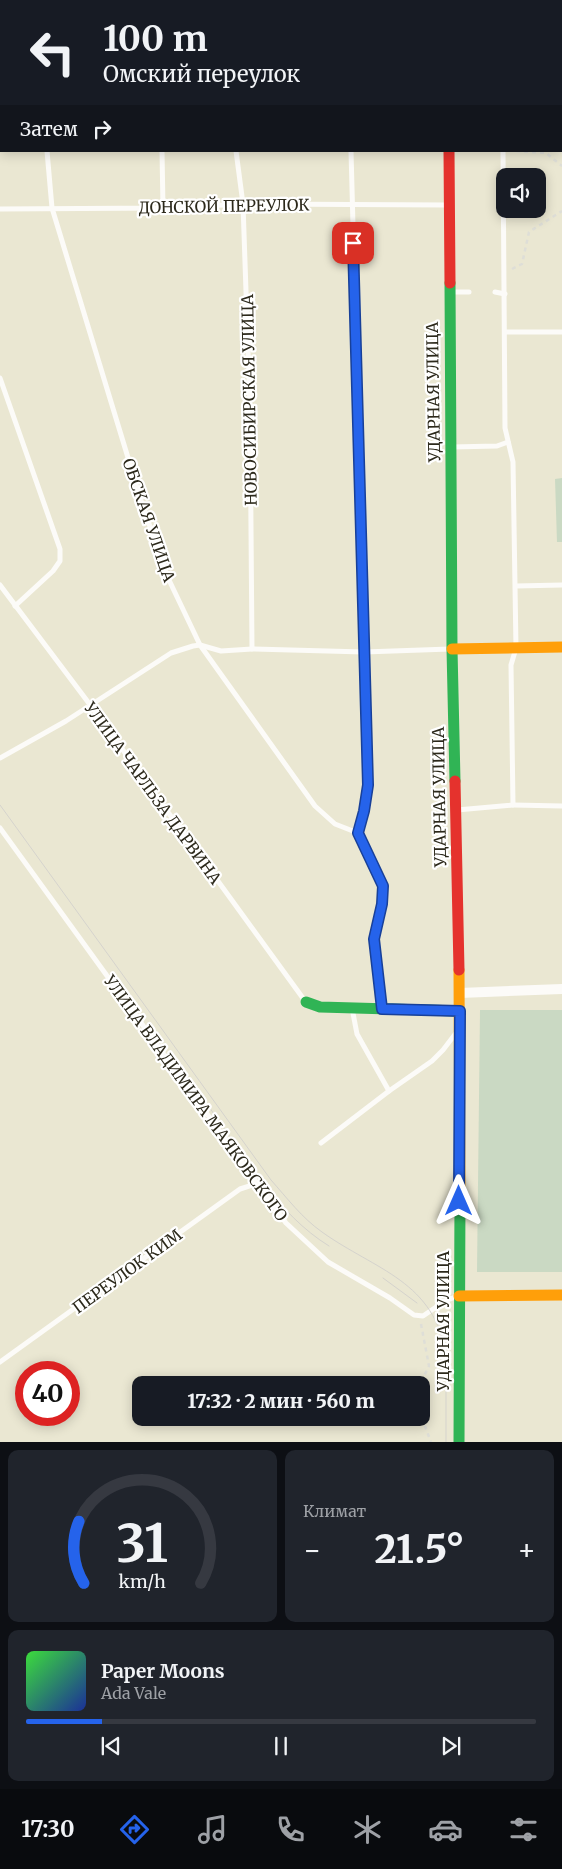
<!DOCTYPE html>
<html lang="ru">
<meta charset="utf-8">
<style>
body{margin:0;font-family:Merriweather,serif;background:#20242c;color:#f1f3f6;height:100vh;display:flex;flex-direction:column;font-size:19px;white-space:nowrap}
*{box-sizing:border-box;margin:0}
p{font-size:16px;color:#9ea1a6}
.icon{flex:none;width:28px;height:28px;fill:none;stroke:currentColor;stroke-width:2;stroke-linecap:round;stroke-linejoin:round}
.map{position:relative;height:1442px;overflow:hidden}
.side{display:flex;flex-direction:column;gap:8px;padding:8px;background:#0d0f14;flex:1}
.side>*{flex:none}
.top-card{position:absolute;left:0px;top:0px;width:562px;height:152px;box-shadow:0 2px 12px #0003;background:#171b24;color:#f1f3f6;overflow:hidden}
.controls{position:absolute;left:496px;top:168px;display:grid;gap:10px}
.controls a{display:grid;place-items:center;width:50px;height:50px;border-radius:10px;background:#171b24;box-shadow:0 2px 12px #0003;font-size:25px}
.speed{position:absolute;left:15px;top:1361px;display:flex;gap:10px;font-size:25px;font-weight:700;text-align:center}
.speed>*{display:grid;place-content:center;width:65px;height:65px;border-radius:50%;background:#171b24;box-shadow:0 2px 12px #0003;line-height:1}
.speed .limit{border:8px solid #d22;background:#fff;color:#111}
.pin{position:absolute;display:grid;place-items:center;width:42px;height:42px;color:#fff;margin:-21px;border-radius:10px;box-shadow:0 2px 8px #0006}
.me{position:absolute;width:55px;margin:-28px;rotate:0deg;stroke-linejoin:round;filter:drop-shadow(0 0 4px #0008)}
.turn{display:flex;align-items:center;gap:18px;height:105px;padding:0 20px;font-size:22px}
.turn .icon{width:65px;height:65px;stroke-width:2.5}
.turn b{display:block;font-size:35px;line-height:42px}
.then{display:flex;align-items:center;height:48px;padding:0 20px;background:#0003;gap:10px;font-size:19px}
.big{font-size:38px;font-weight:800;line-height:1.1}
.side .widget{flex:1;display:flex;flex-direction:column;justify-content:center;gap:8px;min-width:0;padding:0 18px;border-radius:10px;background:#20242c}
.side .dial{align-items:center;gap:0}
.dial svg{height:130px;overflow:visible;fill:none;stroke:#363941;stroke-width:7;stroke-linecap:round;text-anchor:middle}
.dial text{fill:#f1f3f6;stroke:none}
.song{display:flex;align-items:center;gap:15px}
.cover{width:60px;height:60px;border-radius:8px;background:linear-gradient(135deg,hsl(120 70% 55%),hsl(230 70% 35%))}
.played{height:5px;border-radius:2px;background:linear-gradient(90deg,#2563eb 15%,#363941 15%)}
.keys{display:flex;justify-content:space-around;direction:ltr}
.heat{display:flex;justify-content:space-between;align-items:center;font-size:28px;direction:ltr}
.side .tiles{flex:1;display:grid;gap:8px;grid-template-columns:1fr 1fr}
.widget:last-child{grid-column:span 2}
.trip{position:absolute;left:132px;top:1376px;width:298px;height:50px;border-radius:10px;background:#171b24;box-shadow:0 2px 12px #0003;font-weight:800;line-height:50px;text-align:center}
.tab-bar{display:flex;height:80px;justify-content:space-around;align-items:center;background:#090b0e;color:#9ea1a6}
.tab-bar .icon{width:35px;height:35px}
.tab-bar .selected{color:#2563eb}
.tab-bar b{font-size:22px;color:#f1f3f6}
.map>svg:first-child{display:block}
</style>
<div class="map">
<svg width="562" height="1442" viewBox="0 0 562 1442">
<rect width="100%" height="100%" fill="#eae7d2"/>
<!-- green -->
<g fill="#cad9c3">
<polygon points="562,478 562,542 557,542 555,479"/>
<polygon points="480,1010 562,1010 562,1272 477,1272"/>
</g>
<g fill="none" stroke-linecap="round" stroke-linejoin="round">
<!-- path -->
<g stroke="#deded7" stroke-width="2.5" stroke-dasharray="4 4" stroke-linecap="butt">
<polyline points="561,32 562,31"/>
<polyline points="561,143 562,143"/>
<polyline points="516,151 546,153 562,166"/>
<polyline points="512,269 522,264 529,232 562,211"/>
<polyline points="421,1324 429,1366 424,1376 423,1421 431,1442"/>
</g>
<!-- lane -->
<g stroke="#fcfbf8" stroke-width="5">
<polyline points="39,0 39,1"/>
<polyline points="160,0 160,1"/>
<polyline points="350,0 350,1"/>
<polyline points="230,1 230,0"/>
<polyline points="528,1 528,0"/>
<polyline points="561,86 562,86"/>
<polyline points="47,151 52,208 143,507 169,580 200,645 315,806 335,824 358,833"/>
<polyline points="162,151 163,208"/>
<polyline points="236,151 243,204 250,408 252,649"/>
<polyline points="351,151 368,785 364,811 358,833 383,886 382,904 375,939 382,1008"/>
<polyline points="0,209 163,208 243,204 448,205"/>
<polyline points="451,292 469,292"/>
<polyline points="495,292 505,294"/>
<polyline points="505,332 562,332"/>
<polyline points="0,378 60,549 60,561 53,571 15,606"/>
<polyline points="452,447 497,446 508,442"/>
<polyline points="0,585 91,706 305,1001"/>
<polyline points="516,586 562,585"/>
<polyline points="0,758 66,721 171,653 193,646 200,645 221,651 252,649 364,652 450,649"/>
<polyline points="513,805 562,806"/>
<polyline points="457,810 513,805 511,665 516,648 513,462 505,428 503,151"/>
<polyline points="0,828 286,1223 328,1262 390,1298 414,1315 423,1316 445,1301 458,1296"/>
<polyline points="352,1008 357,1034 389,1091"/>
<polyline points="321,1143 389,1091 432,1061 443,1050 456,1033"/>
<polyline points="0,1362 240,1189 256,1184"/>
</g>
<!-- street -->
<polyline stroke="#fcfbf8" stroke-width="10" points="460,993 562,989"/>
<!-- fast -->
<g stroke="#30b455" stroke-width="11">
<polyline points="450,0 450,1"/>
<polyline points="450,283 452,649 455,781"/>
<polyline points="306,1002 320,1007 460,1011"/>
<polyline points="459,1442 460,1198"/>
</g>
<!-- slow -->
<g stroke="#ff9f0a" stroke-width="11">
<polyline points="452,649 562,647"/>
<polyline points="459,970 460,1198"/>
<polyline points="459,1296 562,1295"/>
</g>
<!-- jam -->
<g stroke="#e5322d" stroke-width="11">
<polyline points="449,151 450,283"/>
<polyline points="455,781 459,970"/>
</g>
<!-- tram -->
<g stroke="#d5d3cd" stroke-width="1">
<path d="M0,805l271,375c16,18 31,38 51,52 53,38 114,49 124,125v85"/>
<path d="M209,1107c36,49 68,107 120,139"/>
<polyline points="383,1278 417,1303"/>
</g>
</g>
<g fill="none" stroke-linecap="round" stroke-linejoin="round">
<!-- route casing -->
<g stroke="#184099" stroke-width="12">
<polyline id="route" points="353,243 368,785 364,811 358,833 383,886 382,904 374,939 382,1009 460,1011 459,1201"/>
</g>
<!-- route -->
<use href="#route" stroke="#2563eb" stroke-width="9"/>
</g>
<g text-anchor="middle" dominant-baseline="central" stroke-width="4.5" stroke-linejoin="round" paint-order="stroke">
<!-- street labels -->
<g font-size="16" fill="#2c291b" stroke="#fff">
<text transform="translate(224 206) rotate(-1)">ДОНСКОЙ ПЕРЕУЛОК</text>
<text transform="translate(433 392) rotate(-91)">УДАРНАЯ УЛИЦА</text>
<text transform="translate(249 400) rotate(-91)">НОВОСИБИРСКАЯ УЛИЦА</text>
<text transform="translate(149 520) rotate(71)">ОБСКАЯ УЛИЦА</text>
<text transform="translate(153 793) rotate(54)">УЛИЦА ЧАРЛЬЗА ДАРВИНА</text>
<text transform="translate(439 797) rotate(-91)">УДАРНАЯ УЛИЦА</text>
<text transform="translate(196 1098) rotate(54)">УЛИЦА ВЛАДИМИРА МАЯКОВСКОГО</text>
<text transform="translate(127 1271) rotate(-36)">ПЕРЕУЛОК КИМ</text>
<text transform="translate(443 1321) rotate(-90)">УДАРНАЯ УЛИЦА</text>
</g>
</g>
</svg>
<div class="controls">
<a><svg class="icon" aria-label="sound" viewBox="0 0 24 24"><path d="M4 9h4l5-4v14l-5-4H4zM17 9q2 3 0 6"/></svg></a>
</div>
<div class="speed"><div class="limit">40</div></div>
<div class="pin" style="left:353px;top:243px;background:#d93025"><svg class="icon" aria-label="arrive" viewBox="0 0 24 24"><path d="M6 21V4h12l-3 4 3 4H6"/></svg></div>
<svg class="me" style="left:459px;top:1201px" viewBox="-20 -20 40 40"><path d="M0-17L14 15 0 8-14 15z" fill="#2563eb" stroke="#fff" stroke-width="4"/></svg>
<div class="trip">17:32 · 2 мин · 560 m</div>
<div class="top-card">
<div class="turn"><svg class="icon" aria-label="left" viewBox="0 0 24 24"><path d="M17 20v-9H6M10 6l-5 5 5 5"/></svg><div><b>100 m</b>Омский переулок</div></div>
<div class="then">Затем<svg class="icon" aria-label="right" viewBox="0 0 24 24"><path d="M7 20v-9h11M14 6l5 5-5 5"/></svg></div>
</div>
</div>
<section class="side">
<div class="tiles">
<div class="widget dial"><svg viewBox="0 0 100 80">
<path d="M14 69A42 42 0 1 1 86 69"/>
<path d="M14 69A42 42 0 0 1 11 31" stroke="#2563eb"/>
<text x="50" y="56" font-size="32" font-weight="700">31</text>
<text x="50" y="72" font-size="11">km/h</text>
</svg></div>
<div class="widget"><p>Климат</p>
<div class="heat"><a>−</a><b class="big">21.5°</b><a>+</a></div>
</div>
<div class="widget">
<div class="song"><i class="cover"></i><div><b>Paper Moons</b><p>Ada Vale</p></div></div>
<div class="played"></div>
<div class="keys"><svg class="icon" aria-label="previous" viewBox="0 0 24 24"><path d="M18 5L8 12l10 7zM5 5v14"/></svg><svg class="icon" aria-label="pause" viewBox="0 0 24 24"><path d="M8 5v14M16 5v14"/></svg><svg class="icon" aria-label="next" viewBox="0 0 24 24"><path d="M6 5l10 7-10 7zM19 5v14"/></svg></div>
</div>
</div>
</section>
<nav class="tab-bar">
<b>17:30</b>
<svg class="icon selected" aria-label="directions" viewBox="0 0 24 24"><path d="M12 3l9 9-9 9-9-9zM9 14v-3h6M13 9l2 2-2 2"/></svg>
<svg class="icon" aria-label="music" viewBox="0 0 24 24"><path d="M9 18V5l10-2v13"/><circle cx="6" cy="18" r="3"/><circle cx="16" cy="16" r="3"/></svg>
<svg class="icon" aria-label="phone" viewBox="0 0 24 24"><path d="M5 4h4l2 5-3 2q2 4 5 5l2-3 5 2v4C11 20 4 13 5 4z"/></svg>
<svg class="icon" aria-label="climate" viewBox="0 0 24 24"><path d="M12 3v18M4 7l16 10M4 17L20 7"/></svg>
<svg class="icon" aria-label="car" viewBox="0 0 24 24"><path d="M5 17H2v-5l4-1 3-4h7l3 4 3 1v5h-3M9 17h6M6 11h13"/><circle cx="7" cy="17" r="2"/><circle cx="17" cy="17" r="2"/></svg>
<svg class="icon" aria-label="filters" viewBox="0 0 24 24"><path d="M4 7h16M4 17h16"/><circle cx="9" cy="7" r="2"/><circle cx="15" cy="17" r="2"/></svg>
</nav>
